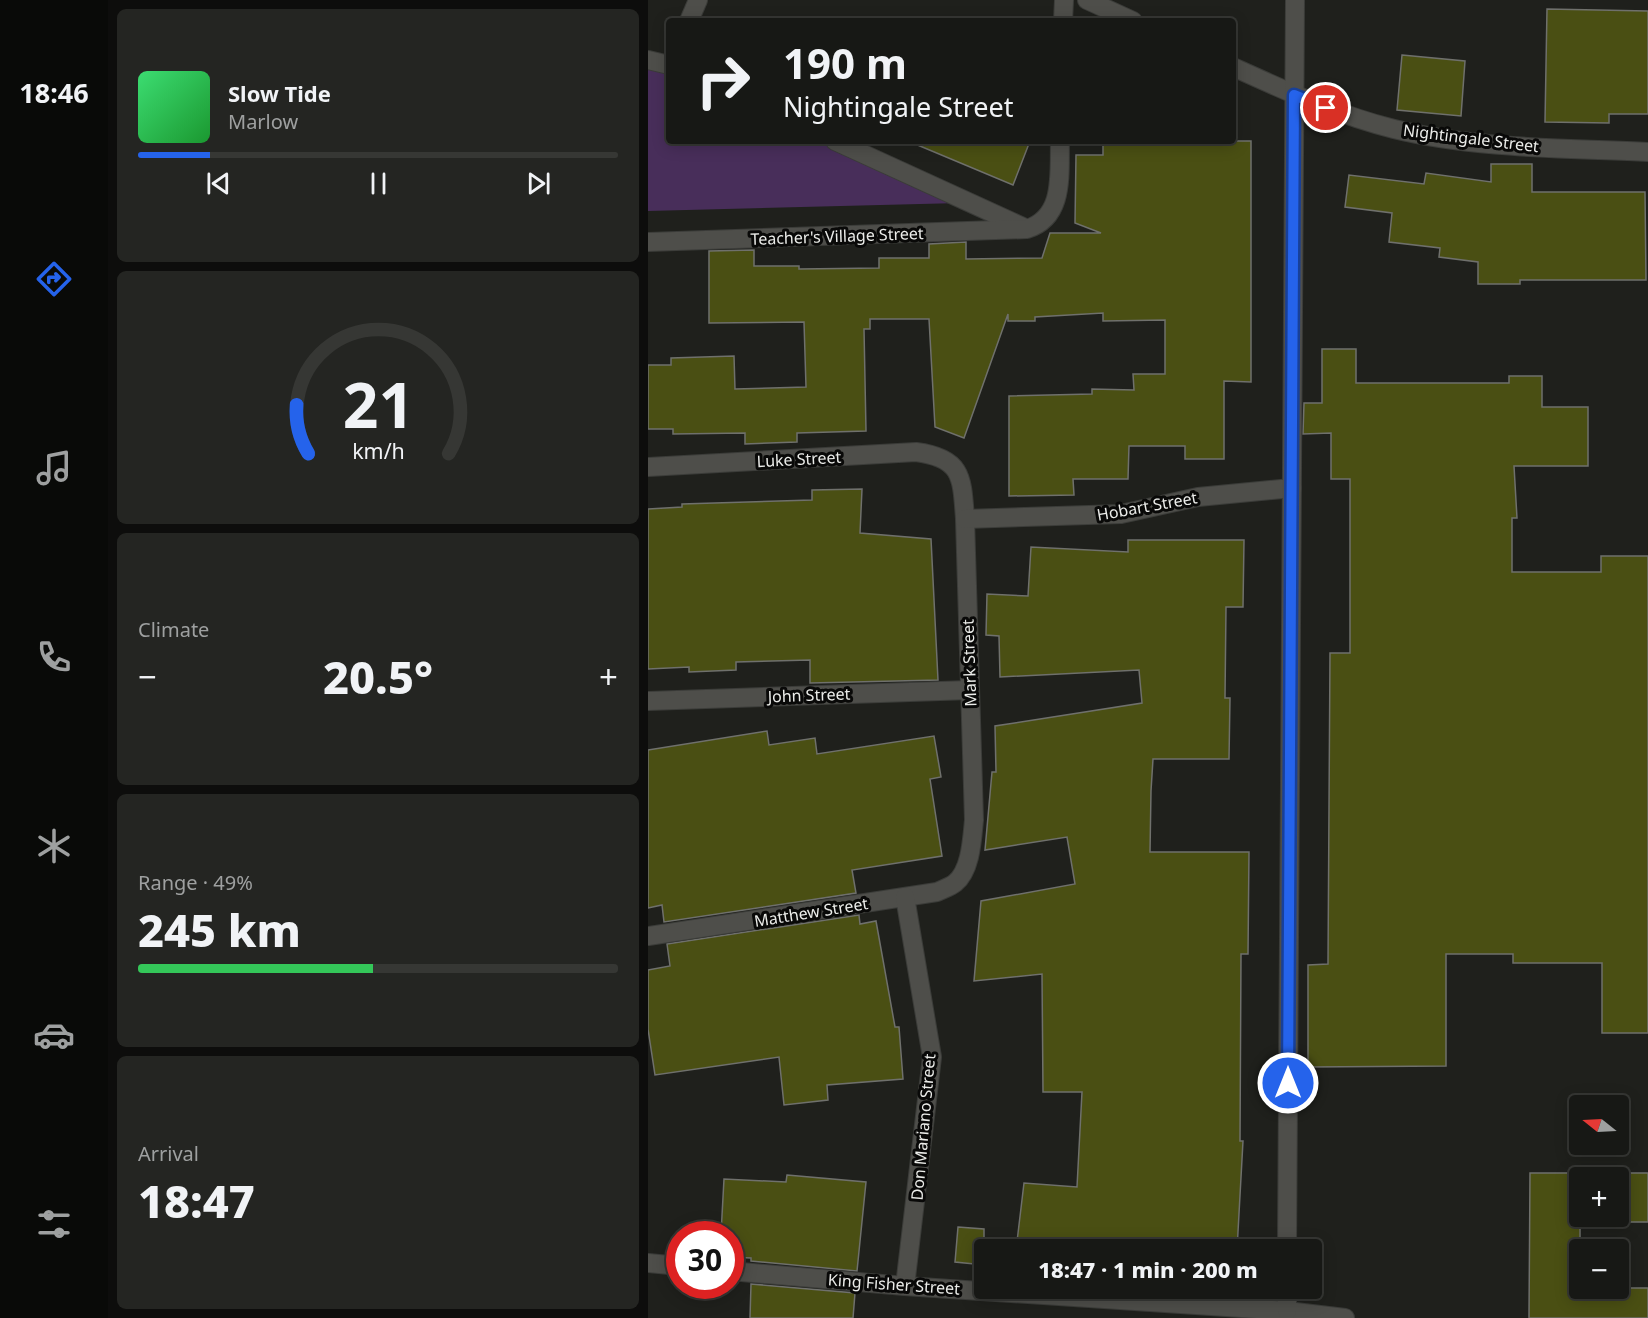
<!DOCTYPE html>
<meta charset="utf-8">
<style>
body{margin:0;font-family:"Noto Sans",sans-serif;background:#242522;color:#f1f3f6;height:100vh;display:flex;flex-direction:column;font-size:22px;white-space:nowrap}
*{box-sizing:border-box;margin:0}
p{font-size:20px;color:#9ea0a0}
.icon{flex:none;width:33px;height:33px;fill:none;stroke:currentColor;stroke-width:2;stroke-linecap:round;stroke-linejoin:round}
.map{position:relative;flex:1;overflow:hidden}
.side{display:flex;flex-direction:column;gap:9px;padding:9px;background:#0d0d0c;width:540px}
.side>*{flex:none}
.guide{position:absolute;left:18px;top:18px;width:570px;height:126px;border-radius:6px;box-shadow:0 3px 15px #0003,0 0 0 2px #363734;background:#171815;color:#f1f3f6;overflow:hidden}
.needle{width:39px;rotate:288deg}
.buttons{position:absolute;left:921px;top:1095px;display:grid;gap:12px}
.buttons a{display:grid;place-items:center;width:60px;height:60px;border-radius:6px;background:#171815;box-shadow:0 3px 15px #0003,0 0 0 2px #363734;font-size:30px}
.speed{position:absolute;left:18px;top:1221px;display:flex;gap:12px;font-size:30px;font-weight:700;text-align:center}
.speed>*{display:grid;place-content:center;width:78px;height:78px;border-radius:50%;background:#171815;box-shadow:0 3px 15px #0003,0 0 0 2px #363734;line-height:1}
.speed .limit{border:9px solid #d22;background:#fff;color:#111}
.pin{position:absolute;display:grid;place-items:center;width:51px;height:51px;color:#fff;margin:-26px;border:3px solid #fff;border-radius:50%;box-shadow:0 2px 6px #0007}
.me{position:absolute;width:66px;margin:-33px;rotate:0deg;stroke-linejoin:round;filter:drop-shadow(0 0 4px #0008)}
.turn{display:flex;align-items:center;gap:21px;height:126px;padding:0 18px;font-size:27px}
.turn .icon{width:78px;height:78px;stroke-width:2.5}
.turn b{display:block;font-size:42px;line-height:51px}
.big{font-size:45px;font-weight:800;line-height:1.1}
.side .widget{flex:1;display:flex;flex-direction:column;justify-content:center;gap:9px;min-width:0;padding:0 21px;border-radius:9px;background:#242522}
.side .dial{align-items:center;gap:0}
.dial svg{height:156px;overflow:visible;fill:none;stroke:#363734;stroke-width:7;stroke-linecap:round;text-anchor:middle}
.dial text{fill:#f1f3f6;stroke:none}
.song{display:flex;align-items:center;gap:18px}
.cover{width:72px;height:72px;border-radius:9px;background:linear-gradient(135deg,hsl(140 70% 55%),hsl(130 70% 35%))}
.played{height:6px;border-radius:3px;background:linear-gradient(90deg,#2563eb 15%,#363734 15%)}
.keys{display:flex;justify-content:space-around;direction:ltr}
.heat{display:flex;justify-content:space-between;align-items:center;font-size:33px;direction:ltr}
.charge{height:9px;border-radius:4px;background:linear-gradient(90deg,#34c759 49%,#363734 0)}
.trip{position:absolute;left:326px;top:1239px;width:348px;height:60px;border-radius:6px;background:#171815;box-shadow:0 3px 15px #0003,0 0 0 2px #363734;font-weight:800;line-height:60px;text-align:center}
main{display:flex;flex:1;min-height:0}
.tabs{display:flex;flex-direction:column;width:108px;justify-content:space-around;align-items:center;background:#090a08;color:#9ea0a0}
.tabs .icon{width:42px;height:42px}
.tabs .active{color:#2563eb}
.tabs b{font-size:27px;color:#f1f3f6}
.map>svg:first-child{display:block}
</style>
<main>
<nav class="tabs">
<b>18:46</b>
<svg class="icon active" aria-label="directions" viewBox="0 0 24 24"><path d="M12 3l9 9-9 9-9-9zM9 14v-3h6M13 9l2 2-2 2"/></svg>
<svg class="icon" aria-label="music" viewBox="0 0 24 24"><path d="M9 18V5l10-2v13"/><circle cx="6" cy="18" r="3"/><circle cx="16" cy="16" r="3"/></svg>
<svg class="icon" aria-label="phone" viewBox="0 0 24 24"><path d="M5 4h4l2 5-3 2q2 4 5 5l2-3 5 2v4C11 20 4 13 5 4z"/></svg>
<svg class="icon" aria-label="climate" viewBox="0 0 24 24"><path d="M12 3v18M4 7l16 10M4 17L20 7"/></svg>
<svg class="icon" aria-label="car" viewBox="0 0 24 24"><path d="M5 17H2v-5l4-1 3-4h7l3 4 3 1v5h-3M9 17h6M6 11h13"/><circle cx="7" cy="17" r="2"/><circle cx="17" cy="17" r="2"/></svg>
<svg class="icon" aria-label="filters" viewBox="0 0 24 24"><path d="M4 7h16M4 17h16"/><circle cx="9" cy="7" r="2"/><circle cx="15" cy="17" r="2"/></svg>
</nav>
<section class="side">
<div class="widget">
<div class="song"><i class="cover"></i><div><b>Slow Tide</b><p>Marlow</p></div></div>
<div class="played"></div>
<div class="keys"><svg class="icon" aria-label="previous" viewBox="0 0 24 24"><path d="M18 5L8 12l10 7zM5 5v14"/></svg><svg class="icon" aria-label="pause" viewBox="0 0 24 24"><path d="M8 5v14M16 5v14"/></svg><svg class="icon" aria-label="next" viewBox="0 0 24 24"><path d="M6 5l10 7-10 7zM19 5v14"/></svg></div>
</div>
<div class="widget dial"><svg viewBox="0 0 100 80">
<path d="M14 69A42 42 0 1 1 86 69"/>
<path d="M14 69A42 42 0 0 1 8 44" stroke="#2563eb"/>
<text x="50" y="56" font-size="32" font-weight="700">21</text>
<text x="50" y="72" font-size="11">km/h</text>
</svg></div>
<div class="widget"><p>Climate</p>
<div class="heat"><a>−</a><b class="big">20.5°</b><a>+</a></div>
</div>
<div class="widget"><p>Range · 49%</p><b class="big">245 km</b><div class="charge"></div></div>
<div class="widget"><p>Arrival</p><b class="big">18:47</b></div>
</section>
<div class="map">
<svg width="1000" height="1318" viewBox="0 0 1000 1318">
<rect width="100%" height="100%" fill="#1f201c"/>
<!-- green -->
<polygon fill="#482e5a" points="0,62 21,71 21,141 175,141 312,203 0,211"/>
<!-- building -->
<g fill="#4a4f13" stroke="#6f706c" stroke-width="1.5" fill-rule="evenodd">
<polygon points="899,9 1000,11 1000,114 961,114 961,123 897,122"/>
<polygon points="754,55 817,61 813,116 749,110"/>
<polygon points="260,141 382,141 365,185"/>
<polygon points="455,141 603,141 603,382 576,381 576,459 537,459 537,446 481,446 480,479 425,479 426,495 361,496 361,396 444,394 444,389 486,390 485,374 517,374 517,320 455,321 455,313 387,317 387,321 360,321 360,314 316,438 287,427 281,319 222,319 222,329 216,329 218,431 149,433 149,442 97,444 97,433 25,434 25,429 0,429 0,365 23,365 23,358 86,356 87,389 158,387 156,322 61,323 61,251 106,250 106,266 151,266 151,269 231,268 231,258 281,258 281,244 318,242 318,259 394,258 402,233 453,233 427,223 428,155 455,155"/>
<polygon points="843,164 884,164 884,192 997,192 998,280 872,280 872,284 830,284 830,262 791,257 792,248 741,242 744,213 697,207 701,175 776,184 778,173 843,182"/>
<polygon points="674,349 708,349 708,383 861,383 861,376 894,376 894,407 940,407 940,466 866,466 869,518 864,518 864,572 953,572 953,556 1000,556 1000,1033 954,1033 954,963 865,963 865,954 798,954 798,1066 660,1067 660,965 680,964 682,653 702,653 702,479 683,479 683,433 655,434 656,403 674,403"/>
<polygon points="214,489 212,533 283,539 290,680 162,683 162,660 88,662 88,670 41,672 41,667 0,669 0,509 34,507 34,504 164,500 164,490"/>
<polygon points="480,540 596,540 595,607 578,607 577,698 582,698 581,759 505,759 503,791 502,852 601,852 600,954 593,954 592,1141 595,1141 589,1250 368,1250 376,1183 429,1187 434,1092 395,1092 394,974 326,981 333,901 427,884 419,837 337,850 344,772 348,772 347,726 494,703 491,670 352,677 351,636 338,635 339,594 380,596 383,547 480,552"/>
<polygon points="119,731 121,745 167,738 169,754 286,736 293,777 282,779 294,856 204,870 208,893 16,922 14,905 0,908 0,750"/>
<polygon points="211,915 212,924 228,921 247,1027 251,1027 255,1079 179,1085 180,1100 136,1105 131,1057 7,1075 0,1029 0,970 22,966 19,944"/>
<path d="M882,1173h118v49h-68v66h68v30h-119zM932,1178h38v38h-38z"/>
<polygon points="139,1175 218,1182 209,1271 103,1261 103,1258 82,1257 82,1234 73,1234 76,1179 138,1182"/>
<polygon points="310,1227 336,1229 336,1265 307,1262"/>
<polygon points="103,1284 207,1293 205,1318 102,1318"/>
</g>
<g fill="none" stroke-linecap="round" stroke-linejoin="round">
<!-- minor casing -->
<g stroke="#3b3c39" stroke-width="20">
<g id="minor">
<polyline points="439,0 485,21"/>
<polyline points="41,21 50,0"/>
<polyline points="415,21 416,0"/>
<polyline points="0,60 21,65"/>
<path d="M585,67c53,24 105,48 161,62 82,20 170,19 254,23"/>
<polyline points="187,141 375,227"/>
<path d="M0,242l379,-13c38,-12 32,-55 33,-88"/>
<path d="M0,467l268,-15c47,6 46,26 49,67l9,301c-2,19 -3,50 -19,63 -5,4 -12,6 -18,9l-289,44"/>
<polyline points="317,519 473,514 550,497 644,488"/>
<polyline points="0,701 322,690"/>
<polyline points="257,897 284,1057 257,1286"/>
<polyline points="639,1250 647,0"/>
<polyline points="0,1263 32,1266"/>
<polyline points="82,1271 257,1286 639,1311 697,1318"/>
<polyline points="639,1311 639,1288"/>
</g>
</g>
<!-- minor -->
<use href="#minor" stroke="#4e4e4a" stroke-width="18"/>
</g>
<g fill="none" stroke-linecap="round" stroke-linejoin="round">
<!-- route casing -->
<g stroke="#184099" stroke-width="15">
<polyline id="route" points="640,1083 646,95 678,108"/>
</g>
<!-- route -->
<use href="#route" stroke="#2563eb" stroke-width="10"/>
</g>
<g text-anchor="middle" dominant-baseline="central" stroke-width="6" stroke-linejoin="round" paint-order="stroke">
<!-- street labels -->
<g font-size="16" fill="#ebece9" stroke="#090908">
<text transform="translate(823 138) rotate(7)">Nightingale Street</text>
<text transform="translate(189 236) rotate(-2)">Teacher's Village Street</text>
<text transform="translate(151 459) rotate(-3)">Luke Street</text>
<text transform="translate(499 506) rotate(-10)">Hobart Street</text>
<text transform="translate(321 663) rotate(-92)">Mark Street</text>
<text transform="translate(161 695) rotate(-2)">John Street</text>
<text transform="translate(163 912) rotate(-9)">Matthew Street</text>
<text transform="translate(275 1127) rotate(-85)">Don Mariano Street</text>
<text transform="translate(246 1284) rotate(4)">King Fisher Street</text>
</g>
</g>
</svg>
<div class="buttons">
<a><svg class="needle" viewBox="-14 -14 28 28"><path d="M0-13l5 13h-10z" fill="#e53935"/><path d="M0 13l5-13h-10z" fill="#9ea0a0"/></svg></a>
<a>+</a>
<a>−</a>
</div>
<div class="speed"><div class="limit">30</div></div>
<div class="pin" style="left:678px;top:108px;background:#d93025"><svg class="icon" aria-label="arrive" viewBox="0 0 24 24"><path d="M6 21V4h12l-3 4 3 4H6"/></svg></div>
<svg class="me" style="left:640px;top:1083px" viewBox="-20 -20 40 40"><circle r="17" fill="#2563eb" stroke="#fff" stroke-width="3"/><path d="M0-11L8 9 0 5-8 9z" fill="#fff"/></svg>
<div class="trip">18:47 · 1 min · 200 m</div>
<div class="guide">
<div class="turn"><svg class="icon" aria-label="right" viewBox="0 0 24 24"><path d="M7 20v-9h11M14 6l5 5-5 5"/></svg><div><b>190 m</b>Nightingale Street</div></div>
</div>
</div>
</main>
